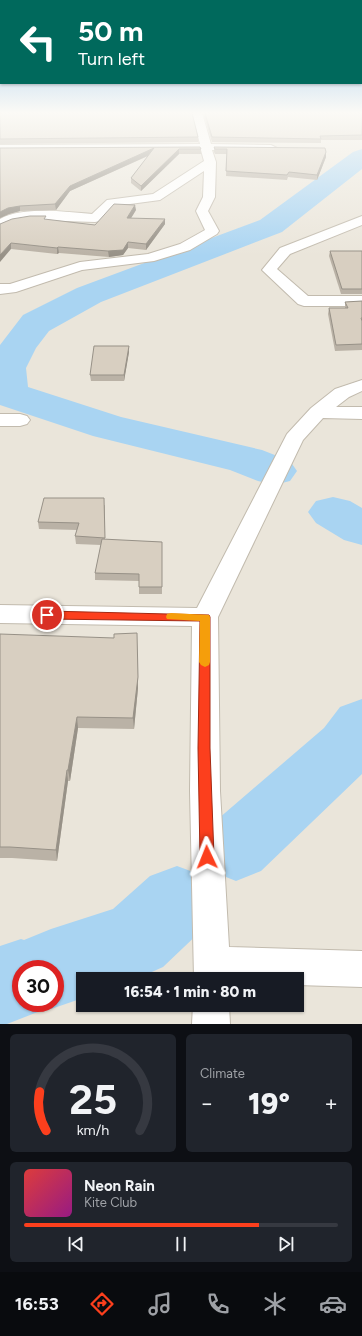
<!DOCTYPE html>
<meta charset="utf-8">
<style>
body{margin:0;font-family:Figtree,sans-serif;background:#20242c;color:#f1f3f6;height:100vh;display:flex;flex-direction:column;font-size:15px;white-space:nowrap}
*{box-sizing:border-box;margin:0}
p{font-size:13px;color:#9ea1a6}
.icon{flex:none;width:22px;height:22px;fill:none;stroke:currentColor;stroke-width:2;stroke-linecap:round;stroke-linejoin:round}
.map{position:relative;height:1024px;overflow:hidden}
.side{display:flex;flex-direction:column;gap:10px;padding:10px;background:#0d0f14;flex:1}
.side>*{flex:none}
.banner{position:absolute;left:0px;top:0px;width:362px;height:84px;box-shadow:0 1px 3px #0004;background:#00695c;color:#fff;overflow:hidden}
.speed{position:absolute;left:12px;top:960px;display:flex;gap:8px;font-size:20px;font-weight:700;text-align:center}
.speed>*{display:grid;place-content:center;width:52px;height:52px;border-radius:50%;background:#171b24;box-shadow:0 1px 3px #0004;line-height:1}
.speed .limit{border:6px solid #d22;background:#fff;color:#111}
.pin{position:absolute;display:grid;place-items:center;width:34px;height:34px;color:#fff;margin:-17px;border:2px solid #fff;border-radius:50%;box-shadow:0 1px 4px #0007}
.me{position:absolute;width:44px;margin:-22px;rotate:358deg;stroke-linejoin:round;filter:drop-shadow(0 0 3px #0008)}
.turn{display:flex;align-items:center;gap:14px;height:84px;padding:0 12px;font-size:18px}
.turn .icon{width:52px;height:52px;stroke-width:2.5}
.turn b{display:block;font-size:28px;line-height:34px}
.big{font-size:30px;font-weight:800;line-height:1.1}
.side .tile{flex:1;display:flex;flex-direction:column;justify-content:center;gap:6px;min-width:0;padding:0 14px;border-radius:6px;background:#20242c}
.side .dial{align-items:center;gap:0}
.dial svg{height:104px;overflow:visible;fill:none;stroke:#363941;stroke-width:7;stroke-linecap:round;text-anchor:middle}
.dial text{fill:#f1f3f6;stroke:none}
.song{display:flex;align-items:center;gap:12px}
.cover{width:48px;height:48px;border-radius:6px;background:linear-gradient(135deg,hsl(0 70% 55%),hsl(310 70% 35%))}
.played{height:4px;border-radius:2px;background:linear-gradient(90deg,#fc3f1d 75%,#363941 75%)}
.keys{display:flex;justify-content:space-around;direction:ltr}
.heat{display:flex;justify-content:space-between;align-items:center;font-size:22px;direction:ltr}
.side .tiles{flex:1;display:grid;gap:10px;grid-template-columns:1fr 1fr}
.tile:last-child{grid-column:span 2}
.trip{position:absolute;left:76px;top:972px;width:228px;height:40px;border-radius:0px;background:#171b24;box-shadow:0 1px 3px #0004;font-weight:800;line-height:40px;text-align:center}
.dock{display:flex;height:64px;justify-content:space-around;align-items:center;background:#090b0e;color:#9ea1a6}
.dock .icon{width:28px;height:28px}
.dock .current{color:#fc3f1d}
.dock b{font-size:18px;color:#f1f3f6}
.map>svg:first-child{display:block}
</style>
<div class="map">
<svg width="362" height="1024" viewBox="0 0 362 1024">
<rect width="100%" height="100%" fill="#f6f3ec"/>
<!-- residential -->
<path fill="#eae5da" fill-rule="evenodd" d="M0,113h362v911h-362zM21,969h34v34h-34zM83,979h214v26h-214z"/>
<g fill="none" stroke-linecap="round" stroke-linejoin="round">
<!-- river -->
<g fill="#a9d4f2" fill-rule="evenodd">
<polygon points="362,149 362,169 282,232 101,302 49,331 36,348 26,368 28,387 121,417 262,450 290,461 297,471 290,481 274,485 258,481 230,470 93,436 0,405 0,345 23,315 77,288 260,220 353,152"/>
<polygon points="333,497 350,501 362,508 362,545 344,540 316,523 308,512 316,501"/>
<polygon points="362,699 362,774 261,871 236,881 211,871 200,848 211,825 324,728 340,707"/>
<path d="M177,866l27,10 11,26 -11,26 -41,39 -27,12h-53v19l-32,11 -3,-1 -41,16h-7v-78l21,-7 3,1 27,-11 62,-20 37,-33zM21,969h34v34h-34z"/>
</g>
<!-- minor casing -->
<g stroke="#c2bbae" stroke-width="2">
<g id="minor">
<path d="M192,113h10l9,31 60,1 6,3 -6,3 -59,-1 4,12 -1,35 -7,14 11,20 -2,3 -27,16 -36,11 -72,9 -66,22 -16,2v-10h10l70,-22 68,-8 32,-10 25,-14 -9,-19 7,-14 1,-26 -44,29 -45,6 -15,15 -5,1 -64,-2 -19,3 -12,6v-10c23,-13 66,-7 92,-5l15,-14 46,-6 51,-33 -3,-11 -58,-1 -143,2v-6l200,-1z"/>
<polygon points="362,216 362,225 290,254 277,269 308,296 362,296 362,306 304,306 298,304 262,270 280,248"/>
<polygon points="362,380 362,391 349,397 336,407 362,407 362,419 323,418 303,440 218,617 220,791 229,947 362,951 362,987 297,985 297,979 194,979 190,791 192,626 0,623 0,605 197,608 287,434 311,408 335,389"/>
<polygon points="0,414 20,414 27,416 30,420 27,424 20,426 0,426"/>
<polygon points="193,1005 229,1005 230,1024 192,1024"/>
</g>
</g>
<!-- minor -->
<use href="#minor" fill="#fff" fill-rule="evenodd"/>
</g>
<!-- wall -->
<g fill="#bab2a6">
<polygon points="0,113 198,137 198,142 0,144"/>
<polygon points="203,113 362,113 362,140 321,140 321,143 212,142"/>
<polygon points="214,147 326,152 326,157 317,180 288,177 287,180 226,176 227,154 215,154 214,152"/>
<polygon points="0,148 201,149 201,154 179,154 141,191 131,183 131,178 148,156 70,191 56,210 20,211 9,214 0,218"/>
<polygon points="136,210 131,218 165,224 146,250 128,248 123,255 109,257 59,253 57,254 11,249 0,224 46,220 95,225"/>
<polygon points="330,251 362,251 362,294 341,294 329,256"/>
<polygon points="362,301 362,350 335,351 328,314 329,308 345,308 345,302"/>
<polygon points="129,352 124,381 91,381 90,375"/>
<polygon points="105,505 105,540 162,542 162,594 139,594 139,581 95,580 95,573 101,545 76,544 75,536 77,530 39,529 38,522"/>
<polygon points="0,634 138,688 134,729 78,728 70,781 68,781 57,861 12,858 0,858"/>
</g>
<!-- shaded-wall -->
<g fill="#979187">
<polygon points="154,148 154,153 70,191 56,210 55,204 70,186"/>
<polygon points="179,149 179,154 141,191 141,186"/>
<polygon points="326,152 326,157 317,180 317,175"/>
<polygon points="135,205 136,210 128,223 127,218"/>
<polygon points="20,206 20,211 9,214 0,218 0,212 8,208"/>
<polygon points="165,219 165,224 146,250 146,244"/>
<polygon points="128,242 128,248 123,255 109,257 108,251"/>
<polygon points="11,243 11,249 0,262 0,255"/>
<polygon points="58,247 59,253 57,254 57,248"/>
<polygon points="129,346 129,352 124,381 124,375"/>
<polygon points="137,644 138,688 134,729 133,718"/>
<polygon points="77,717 78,728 70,781 68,770"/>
<polygon points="67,770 68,781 57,861 56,850"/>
</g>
<!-- building -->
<g fill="#d8cfc1" stroke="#979187">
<polygon points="0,113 192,113 198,137 0,139"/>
<polygon points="205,113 362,113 362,135 320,136 321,139 212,137"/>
<polygon points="200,147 201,149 179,149 141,186 131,178 154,148 70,186 55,204 20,206 8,208 0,212 0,148"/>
<polygon points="214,147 325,148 326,152 317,175 289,172 287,175 226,171 227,149 215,149"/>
<polygon points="114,204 135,205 127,218 165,219 146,244 128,242 123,250 108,251 58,247 57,248 11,243 0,255 0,224 12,219 30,216 46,216 44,219 95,225"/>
<polygon points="330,251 362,251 362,289 342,289"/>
<polygon points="362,301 362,318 361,318 362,321 362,344 336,345 329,308 348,308 345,302"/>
<polygon points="94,346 129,346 124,375 90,375"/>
<polygon points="44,498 104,498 105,538 75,536 79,523 38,522"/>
<polygon points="102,539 162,542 162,587 139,587 139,574 95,573"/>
<polygon points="137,633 138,677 133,718 77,717 68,770 67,770 56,850 10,847 0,847 0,634 114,638 114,634"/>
</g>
<!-- sky -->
<linearGradient id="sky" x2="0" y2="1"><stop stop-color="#8fc1ec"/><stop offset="0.44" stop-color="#fbfaf6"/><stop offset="1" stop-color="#fbfaf6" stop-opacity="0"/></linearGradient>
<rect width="362" height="256" fill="url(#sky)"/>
<!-- route -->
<polygon fill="#fc3f1d" stroke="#a42913" points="47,611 209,615 210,617 210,748 214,857 212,861 207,863 202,861 200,857 198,748 200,621 47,619 44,617 42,615 44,612"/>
<!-- slow -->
<polygon fill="#f59e0b" points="171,613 209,615 210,617 210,662 209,665 205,667 201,665 199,662 200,621 167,619 166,617 167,614"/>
</svg>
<div class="speed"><div class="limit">30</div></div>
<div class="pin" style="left:47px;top:615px;background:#d93025"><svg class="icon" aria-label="arrive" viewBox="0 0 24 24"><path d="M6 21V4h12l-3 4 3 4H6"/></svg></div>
<svg class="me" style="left:207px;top:857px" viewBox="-20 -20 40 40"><path d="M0-17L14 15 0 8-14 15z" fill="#fc3f1d" stroke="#fff" stroke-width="4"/></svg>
<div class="trip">16:54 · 1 min · 80 m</div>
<div class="banner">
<div class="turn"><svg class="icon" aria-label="left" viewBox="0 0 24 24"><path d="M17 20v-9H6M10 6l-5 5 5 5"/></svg><div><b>50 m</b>Turn left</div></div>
</div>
</div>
<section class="side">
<div class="tiles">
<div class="tile dial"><svg viewBox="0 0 100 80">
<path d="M14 69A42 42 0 1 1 86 69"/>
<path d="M14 69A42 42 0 0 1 9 39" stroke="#fc3f1d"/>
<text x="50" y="56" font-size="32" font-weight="700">25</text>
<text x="50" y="72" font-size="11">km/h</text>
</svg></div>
<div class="tile"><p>Climate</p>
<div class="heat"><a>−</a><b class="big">19°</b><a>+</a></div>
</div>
<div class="tile">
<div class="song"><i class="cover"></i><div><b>Neon Rain</b><p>Kite Club</p></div></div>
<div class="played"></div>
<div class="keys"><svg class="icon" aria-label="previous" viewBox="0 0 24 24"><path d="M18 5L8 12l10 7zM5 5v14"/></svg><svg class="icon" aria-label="pause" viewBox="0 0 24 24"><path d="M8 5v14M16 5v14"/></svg><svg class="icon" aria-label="next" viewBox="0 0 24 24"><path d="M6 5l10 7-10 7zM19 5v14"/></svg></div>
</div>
</div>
</section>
<nav class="dock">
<b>16:53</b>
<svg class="icon current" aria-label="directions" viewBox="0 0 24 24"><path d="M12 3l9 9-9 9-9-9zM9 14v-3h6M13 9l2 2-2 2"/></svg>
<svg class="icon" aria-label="music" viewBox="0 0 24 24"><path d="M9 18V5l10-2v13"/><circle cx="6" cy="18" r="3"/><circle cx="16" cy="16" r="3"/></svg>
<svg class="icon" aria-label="phone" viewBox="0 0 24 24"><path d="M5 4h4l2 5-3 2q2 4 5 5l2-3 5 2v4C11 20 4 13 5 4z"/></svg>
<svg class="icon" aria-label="climate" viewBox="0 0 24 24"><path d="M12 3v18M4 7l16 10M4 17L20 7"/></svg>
<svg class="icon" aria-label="car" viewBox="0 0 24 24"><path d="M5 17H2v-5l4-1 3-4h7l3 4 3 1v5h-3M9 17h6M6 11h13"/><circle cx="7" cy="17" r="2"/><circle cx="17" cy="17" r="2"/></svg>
</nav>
